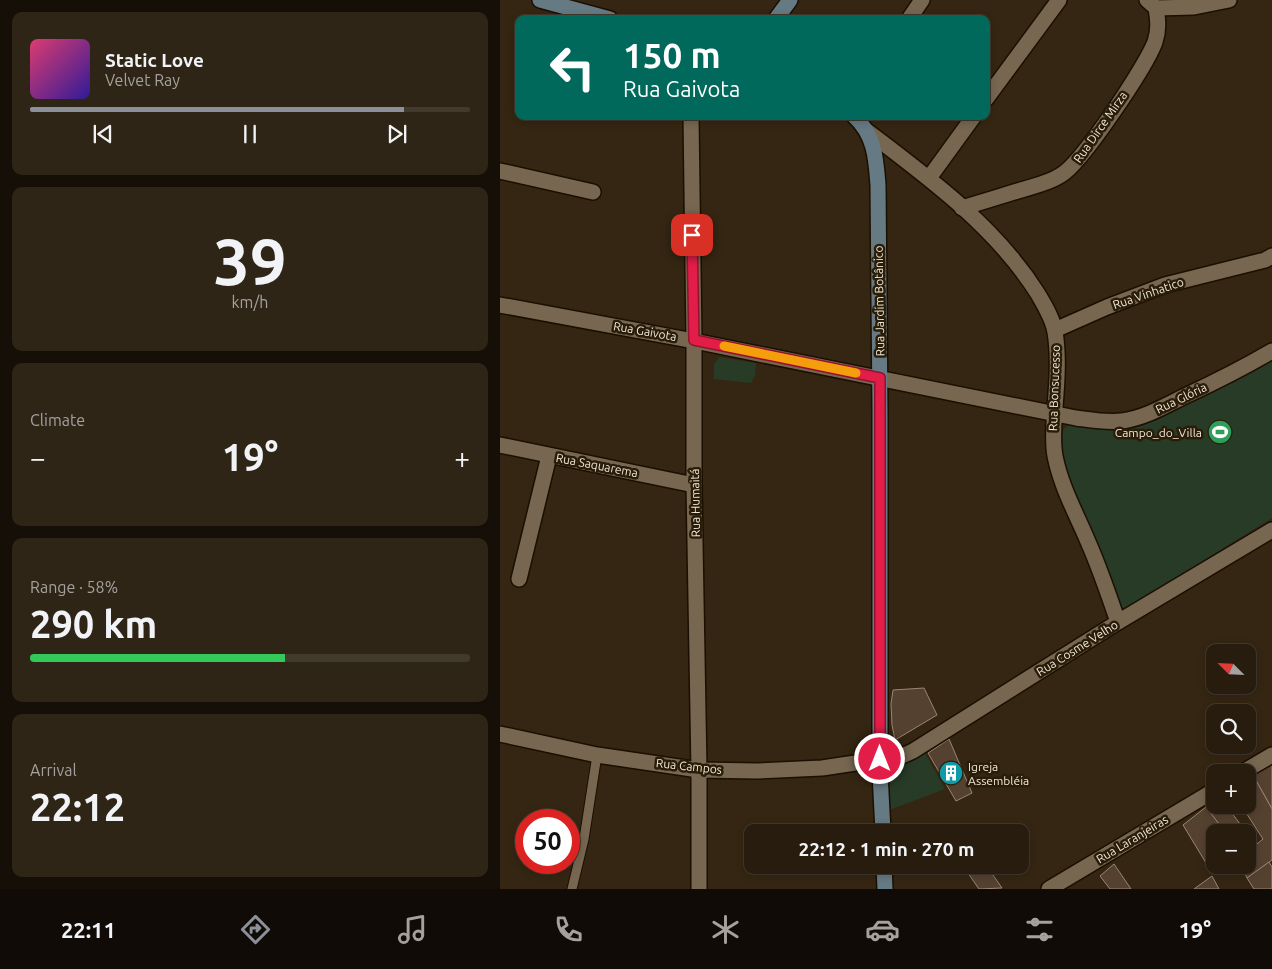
<!DOCTYPE html>
<meta charset="utf-8">
<style>
body{margin:0;font-family:Ubuntu,sans-serif;background:#2f2517;color:#f1f3f6;height:100vh;display:flex;flex-direction:column;font-size:19px;white-space:nowrap}
*{box-sizing:border-box;margin:0}
p{font-size:16px;color:#a4a19e}
.icon{flex:none;width:28px;height:28px;fill:none;stroke:currentColor;stroke-width:2;stroke-linecap:round;stroke-linejoin:round}
.map{position:relative;flex:1;overflow:hidden}
.drawer{display:flex;flex-direction:column;gap:12px;padding:12px;background:#150f08;width:500px}
.drawer>*{flex:none}
.top-card{position:absolute;left:15px;top:15px;width:475px;height:105px;border-radius:10px;box-shadow:0 2px 8px #0003,0 0 0 1px #433a2e;background:#00695c;color:#fff;overflow:hidden}
.needle{width:32px;rotate:294deg}
.buttons{position:absolute;left:706px;top:644px;display:grid;gap:10px}
.buttons a{display:grid;place-items:center;width:50px;height:50px;border-radius:10px;background:#271c0e;box-shadow:0 2px 8px #0003,0 0 0 1px #433a2e;font-size:25px}
.speed{position:absolute;left:15px;top:809px;display:flex;gap:10px;font-size:25px;font-weight:700;text-align:center}
.speed>*{display:grid;place-content:center;width:65px;height:65px;border-radius:50%;background:#271c0e;box-shadow:0 2px 8px #0003,0 0 0 1px #433a2e;line-height:1}
.speed .limit{border:8px solid #d22;background:#fff;color:#111}
.pin{position:absolute;display:grid;place-items:center;width:42px;height:42px;color:#fff;margin:-21px;border-radius:10px;box-shadow:0 2px 8px #0006}
.me{position:absolute;width:55px;margin:-28px;rotate:0deg;stroke-linejoin:round;filter:drop-shadow(0 0 4px #0008)}
.turn{display:flex;align-items:center;gap:18px;height:105px;padding:0 25px;font-size:22px}
.turn .icon{width:65px;height:65px;stroke-width:2.5}
.turn b{display:block;font-size:35px;line-height:42px}
.big{font-size:38px;font-weight:600;line-height:1.1}
.drawer .widget{flex:1;display:flex;flex-direction:column;justify-content:center;gap:8px;min-width:0;padding:0 18px;border-radius:10px;background:#2f2517}
.drawer .dial{align-items:center;gap:0}
.dial b{font-size:65px;line-height:1}
.song{display:flex;align-items:center;gap:15px}
.cover{width:60px;height:60px;border-radius:8px;background:linear-gradient(135deg,hsl(340 70% 55%),hsl(250 70% 35%))}
.played{height:5px;border-radius:2px;background:linear-gradient(90deg,#8c9099 85%,#433a2e 85%)}
.keys{display:flex;justify-content:space-around;direction:ltr}
.heat{display:flex;justify-content:space-between;align-items:center;font-size:28px;direction:ltr}
.charge{height:8px;border-radius:4px;background:linear-gradient(90deg,#34c759 58%,#433a2e 0)}
.trip{position:absolute;left:244px;top:824px;width:285px;height:50px;border-radius:10px;background:#271c0e;box-shadow:0 2px 8px #0003,0 0 0 1px #433a2e;font-weight:600;line-height:50px;text-align:center}
.menu{display:flex;height:80px;justify-content:space-around;align-items:center;background:#100b06;color:#a4a19e}
.menu .icon{width:35px;height:35px}
.menu .on{color:#8c9099}
.menu b{font-size:22px;color:#f1f3f6}
main{display:flex;flex:1;min-height:0}
.map>svg:first-child{display:block}
</style>
<main>
<section class="drawer">
<div class="widget">
<div class="song"><i class="cover"></i><div><b>Static Love</b><p>Velvet Ray</p></div></div>
<div class="played"></div>
<div class="keys"><svg class="icon" aria-label="previous" viewBox="0 0 24 24"><path d="M18 5L8 12l10 7zM5 5v14"/></svg><svg class="icon" aria-label="pause" viewBox="0 0 24 24"><path d="M8 5v14M16 5v14"/></svg><svg class="icon" aria-label="next" viewBox="0 0 24 24"><path d="M6 5l10 7-10 7zM19 5v14"/></svg></div>
</div>
<div class="widget dial"><b>39</b><p>km/h</p></div>
<div class="widget"><p>Climate</p>
<div class="heat"><a>−</a><b class="big">19°</b><a>+</a></div>
</div>
<div class="widget"><p>Range · 58%</p><b class="big">290 km</b><div class="charge"></div></div>
<div class="widget"><p>Arrival</p><b class="big">22:12</b></div>
</section>
<div class="map">
<svg width="772" height="889" viewBox="0 0 772 889">
<rect width="100%" height="100%" fill="#342612"/>
<!-- green -->
<g fill="#283b27">
<polygon points="219,357 256,363 255,376 251,383 214,379 214,365"/>
<path d="M767,360l5,2v156l-137,85 -10,6h-5c-13,-27 -23,-55 -33,-83 -10,-27 -31,-67 -24,-96l9,-8 54,-5z"/>
<polygon points="417,739 445,789 384,812 384,763 394,752"/>
</g>
<!-- building -->
<g fill="#554130" stroke="#9c8572">
<polygon points="424,688 437,715 395,740 392,725 391,704 393,690"/>
<polygon points="449,739 472,793 456,801 428,753"/>
<polygon points="772,763 772,809 753,775"/>
<polygon points="753,775 772,809 772,860 747,878 741,865 748,865 748,851 763,839 741,805 748,805 748,779"/>
<polygon points="715,801 715,805 726,805 746,832 725,832 706,807"/>
<polygon points="706,807 725,832 715,832 715,856 706,863 683,825"/>
<polygon points="769,862 772,867 772,889 754,889 747,878"/>
<polygon points="614,864 631,889 610,889 600,876"/>
<polygon points="465,865 486,865 502,888 479,889 463,866"/>
<polygon points="712,876 719,889 694,889"/>
</g>
<g fill="none" stroke-linecap="round" stroke-linejoin="round">
<!-- lane casing -->
<g stroke="#1b0f00" stroke-width="11">
<polyline id="lane" points="72,889 84,839 97,755"/>
</g>
<!-- street casing -->
<g stroke="#1b0f00" stroke-width="18">
<g id="street">
<polyline points="647,0 656,8 694,7 729,0"/>
<polyline points="409,19 422,0"/>
<polyline points="486,99 559,0"/>
<polyline points="191,116 194,341 194,485 199,770 199,889"/>
<path d="M367,131c62,47 129,96 171,163 7,12 15,25 17,38 4,24 2,51 0,75 -1,17 -3,32 0,49 6,31 22,59 34,88 11,25 20,52 29,78"/>
<polyline points="0,171 93,192"/>
<polyline points="429,178 474,116"/>
<path d="M462,208c20,-6 40,-12 59,-18 13,-4 28,-7 40,-15 21,-12 85,-109 94,-133 4,-12 3,-22 1,-34"/>
<path d="M0,305l194,36 382,77c15,2 31,5 46,3 22,-3 41,-14 61,-24 30,-14 60,-29 89,-46"/>
<polyline points="555,330 607,307 665,285 765,260 772,256"/>
<polyline points="0,445 194,485"/>
<polyline points="19,579 49,456"/>
<polyline points="0,734 97,755 199,770 258,771 322,768 402,756 413,751 618,622 772,530"/>
<polyline points="743,772 772,755"/>
<polyline points="549,889 715,790"/>
</g>
</g>
<!-- secondary casing -->
<g stroke="#1b0f00" stroke-width="18">
<g id="secondary">
<polyline points="40,0 110,19"/>
<polyline points="276,19 290,0"/>
<path d="M354,116c21,19 22,43 24,69l2,226v362l3,59"/>
<polyline points="384,865 385,889"/>
</g>
</g>
<!-- lane -->
<use href="#lane" stroke="#776751" stroke-width="9"/>
<!-- street -->
<use href="#street" stroke="#776751" stroke-width="15"/>
<!-- secondary -->
<use href="#secondary" stroke="#667a84" stroke-width="15"/>
</g>
<g fill="none" stroke-linecap="round" stroke-linejoin="round">
<!-- route casing -->
<g stroke="#92132f" stroke-width="12">
<polyline id="route" points="192,235 194,340 380,378 380,759"/>
</g>
<!-- route -->
<use href="#route" stroke="#e11d48" stroke-width="9"/>
<!-- slow -->
<polyline stroke="#f59e0b" stroke-width="9" points="224,346 356,373"/>
</g>
<!-- icons -->
<defs>
<g id="stadium-disc" transform="scale(1.25)"><circle r="9.5" fill="#2e9e5b" stroke="#2a1d08"/><path d="M0-5a6.5 5 0 1 0 0 10a6.5 5 0 1 0 0-10ZM-3.5-1.8h7v3.6h-7Z" fill="#fff"/></g>
<g id="building-disc" transform="scale(1.25)"><circle r="9.5" fill="#0f9aa8" stroke="#2a1d08"/><path d="M-4-6H4V6H1V3H-1V6H-4ZM-2.5-4.3h1.7v1.8h-1.7ZM.8-4.3h1.7v1.8H.8ZM-2.5-1h1.7V.8h-1.7ZM.8-1h1.7V.8H.8Z" fill="#fff"/></g>
</defs>
<g fill-rule="evenodd">
<use href="#stadium-disc" x="720" y="432"/>
<use href="#building-disc" x="451" y="773"/>
</g>
<g text-anchor="middle" dominant-baseline="central" stroke-width="5" stroke-linejoin="round" paint-order="stroke">
<!-- street labels -->
<g font-size="12" fill="#efe7da" stroke="#2a1d08">
<text transform="translate(600 127) rotate(-55)">Rua Dirce Mirza</text>
<text transform="translate(648 293) rotate(-19)">Rua Vinhatico</text>
<text transform="translate(379 301) rotate(-91)">Rua Jardim Botânico</text>
<text transform="translate(145 331) rotate(10)">Rua Gaivota</text>
<text transform="translate(554 388) rotate(-88)">Rua Bonsucesso</text>
<text transform="translate(681 398) rotate(-26)">Rua Glória</text>
<text transform="translate(97 465) rotate(11)">Rua Saquarema</text>
<text transform="translate(195 503) rotate(-91)">Rua Humaitá</text>
<text transform="translate(577 648) rotate(-32)">Rua Cosme Velho</text>
<text transform="translate(189 766) rotate(6)">Rua Campos</text>
<text transform="translate(632 839) rotate(-31)">Rua Laranjeiras</text>
</g>
<!-- poi labels -->
<g font-size="12" fill="#efe7da" stroke="#2a1d08" text-anchor="end">
<text x="702" y="432">Campo_do_Villa</text>
<text x="468" y="766" text-anchor="start">Igreja<tspan x="468" dy="14">Assembléia</tspan></text>
</g>
</g>
</svg>
<div class="buttons">
<a><svg class="needle" viewBox="-14 -14 28 28"><path d="M0-13l5 13h-10z" fill="#e53935"/><path d="M0 13l5-13h-10z" fill="#a4a19e"/></svg></a>
<a><svg class="icon" aria-label="search" viewBox="0 0 24 24"><circle cx="10" cy="10" r="6"/><path d="M15 15l6 6"/></svg></a>
<a>+</a>
<a>−</a>
</div>
<div class="speed"><div class="limit">50</div></div>
<div class="pin" style="left:192px;top:235px;background:#d93025"><svg class="icon" aria-label="arrive" viewBox="0 0 24 24"><path d="M6 21V4h12l-3 4 3 4H6"/></svg></div>
<svg class="me" style="left:380px;top:759px" viewBox="-20 -20 40 40"><circle r="17" fill="#e11d48" stroke="#fff" stroke-width="3"/><path d="M0-11L8 9 0 5-8 9z" fill="#fff"/></svg>
<div class="trip">22:12 · 1 min · 270 m</div>
<div class="top-card">
<div class="turn"><svg class="icon" aria-label="left" viewBox="0 0 24 24"><path d="M17 20v-9H6M10 6l-5 5 5 5"/></svg><div><b>150 m</b>Rua Gaivota</div></div>
</div>
</div>
</main>
<nav class="menu">
<b>22:11</b>
<svg class="icon on" aria-label="directions" viewBox="0 0 24 24"><path d="M12 3l9 9-9 9-9-9zM9 14v-3h6M13 9l2 2-2 2"/></svg>
<svg class="icon" aria-label="music" viewBox="0 0 24 24"><path d="M9 18V5l10-2v13"/><circle cx="6" cy="18" r="3"/><circle cx="16" cy="16" r="3"/></svg>
<svg class="icon" aria-label="phone" viewBox="0 0 24 24"><path d="M5 4h4l2 5-3 2q2 4 5 5l2-3 5 2v4C11 20 4 13 5 4z"/></svg>
<svg class="icon" aria-label="climate" viewBox="0 0 24 24"><path d="M12 3v18M4 7l16 10M4 17L20 7"/></svg>
<svg class="icon" aria-label="car" viewBox="0 0 24 24"><path d="M5 17H2v-5l4-1 3-4h7l3 4 3 1v5h-3M9 17h6M6 11h13"/><circle cx="7" cy="17" r="2"/><circle cx="17" cy="17" r="2"/></svg>
<svg class="icon" aria-label="filters" viewBox="0 0 24 24"><path d="M4 7h16M4 17h16"/><circle cx="9" cy="7" r="2"/><circle cx="15" cy="17" r="2"/></svg>
<b>19°</b>
</nav>
